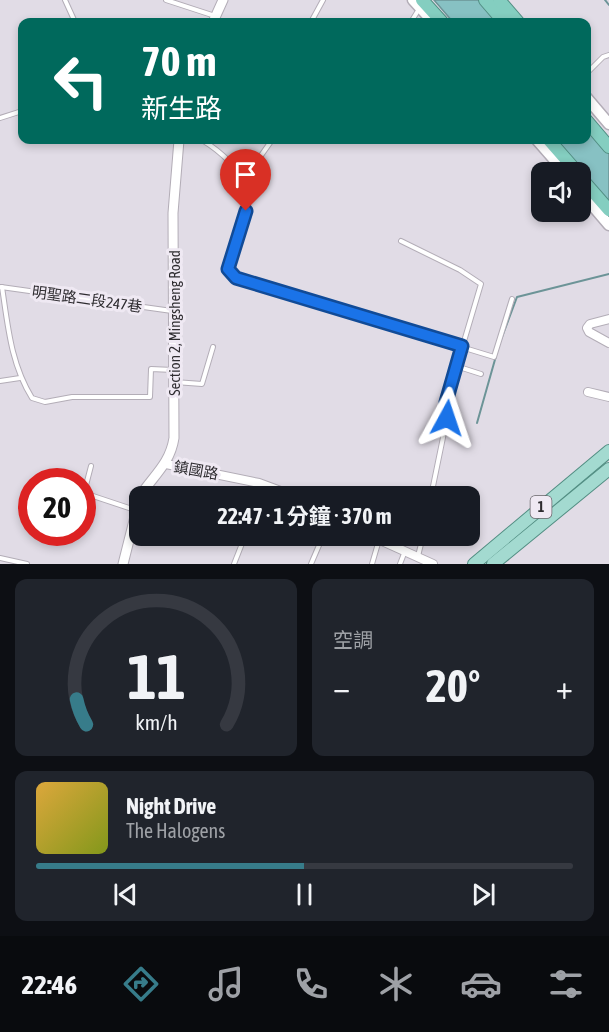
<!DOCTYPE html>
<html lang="zh-TW">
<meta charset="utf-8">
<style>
body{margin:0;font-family:"Asap Condensed","Noto Sans TC",sans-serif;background:#20242c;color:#f1f3f6;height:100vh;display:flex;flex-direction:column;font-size:22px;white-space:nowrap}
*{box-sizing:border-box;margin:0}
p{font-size:20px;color:#9ea1a6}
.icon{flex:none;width:33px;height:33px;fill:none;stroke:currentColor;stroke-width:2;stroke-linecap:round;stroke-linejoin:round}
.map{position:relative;height:564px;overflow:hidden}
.sheet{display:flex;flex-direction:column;gap:15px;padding:15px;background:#0d0f14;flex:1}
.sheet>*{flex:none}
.guide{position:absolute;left:18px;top:18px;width:573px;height:126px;border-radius:12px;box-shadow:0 3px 9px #0003;background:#00695c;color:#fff;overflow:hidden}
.fabs{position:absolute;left:531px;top:162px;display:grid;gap:12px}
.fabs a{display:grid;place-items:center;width:60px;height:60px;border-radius:12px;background:#171b24;box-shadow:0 3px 9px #0003;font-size:30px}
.speed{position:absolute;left:18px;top:468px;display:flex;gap:12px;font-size:30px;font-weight:700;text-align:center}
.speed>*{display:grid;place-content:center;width:78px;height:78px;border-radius:50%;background:#171b24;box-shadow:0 3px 9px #0003;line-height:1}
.speed .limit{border:9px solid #d22;background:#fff;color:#111}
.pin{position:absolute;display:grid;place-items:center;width:51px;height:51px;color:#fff;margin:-62px -26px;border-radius:50% 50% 50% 0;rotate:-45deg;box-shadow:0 0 6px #0007}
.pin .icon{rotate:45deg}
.me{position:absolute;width:66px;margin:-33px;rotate:5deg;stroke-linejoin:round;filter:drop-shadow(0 0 4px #0008)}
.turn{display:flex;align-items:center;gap:21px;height:126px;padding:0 24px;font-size:27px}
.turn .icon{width:78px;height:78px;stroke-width:2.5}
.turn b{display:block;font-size:42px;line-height:51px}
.big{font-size:45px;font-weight:700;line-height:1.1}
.sheet .widget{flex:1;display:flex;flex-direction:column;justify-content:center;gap:9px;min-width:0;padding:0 21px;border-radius:12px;background:#20242c}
.sheet .dial{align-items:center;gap:0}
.dial svg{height:156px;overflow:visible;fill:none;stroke:#363941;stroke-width:7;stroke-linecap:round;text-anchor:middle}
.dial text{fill:#f1f3f6;stroke:none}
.song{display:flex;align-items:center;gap:18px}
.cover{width:72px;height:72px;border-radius:9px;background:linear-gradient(135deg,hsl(40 70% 55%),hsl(70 70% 35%))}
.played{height:6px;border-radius:3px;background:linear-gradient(90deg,#377c8a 50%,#363941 50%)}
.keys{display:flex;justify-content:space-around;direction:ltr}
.heat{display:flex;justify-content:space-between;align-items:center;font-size:33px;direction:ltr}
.sheet .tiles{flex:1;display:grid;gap:15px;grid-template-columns:1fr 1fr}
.widget:last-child{grid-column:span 2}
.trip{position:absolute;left:129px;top:486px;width:351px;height:60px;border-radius:12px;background:#171b24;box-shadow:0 3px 9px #0003;font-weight:700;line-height:60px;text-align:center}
.tabs{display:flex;height:96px;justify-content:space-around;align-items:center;background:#090b0e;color:#9ea1a6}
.tabs .icon{width:42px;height:42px}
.tabs .active{color:#377c8a}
.tabs b{font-size:27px;color:#f1f3f6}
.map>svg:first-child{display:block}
</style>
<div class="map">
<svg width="609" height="564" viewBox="0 0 609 564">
<rect width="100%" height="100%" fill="#e1dce6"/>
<!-- water -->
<g fill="#87c1c3" stroke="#6c9497" stroke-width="1.5">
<polygon points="434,0 480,0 499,22 453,22"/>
<polygon points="587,126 609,152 609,206 552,140 586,140"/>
</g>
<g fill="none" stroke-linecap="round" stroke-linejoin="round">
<!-- stream -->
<g stroke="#6c9497" stroke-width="2">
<polyline points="605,0 609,5"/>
<polyline points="499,345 517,297 609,274"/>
<polyline points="477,423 496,356"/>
</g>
<!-- service casing -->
<g stroke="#b3adb7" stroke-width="6">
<g id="service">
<polyline points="65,0 75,22"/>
<polyline points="166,0 215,16"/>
<polyline points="311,22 323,0"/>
<polyline points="411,22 419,9"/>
<polyline points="586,74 603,57 609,55"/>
<polyline points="0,118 22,111"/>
<path d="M202,140c20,12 39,31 50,51l-24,78 8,9 258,79 18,-58"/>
<polyline points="245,178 272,140"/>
<polyline points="401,241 460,270 481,284 446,402 447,418 431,496"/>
<polyline points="1,287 172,311"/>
<path d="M2,287c6,40 9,77 30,111l13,4 27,-5h78l1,-28 22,1"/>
<polyline points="456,366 481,374"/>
<polyline points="0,381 20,378"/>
<polyline points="175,382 202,384 213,347"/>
<polyline points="91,466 84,493 135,510"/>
<polyline points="258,496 259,483"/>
<polyline points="418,556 423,536"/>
<polyline points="0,558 27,564"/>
<polyline points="234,564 245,536"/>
<polyline points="311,564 323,536"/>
<polyline points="372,564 379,540"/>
<polyline points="400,564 405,551"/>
</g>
</g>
<!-- minor casing -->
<g stroke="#b3adb7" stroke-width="10">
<g id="minor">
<polyline points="609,319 590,324 587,328 589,332 609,343"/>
<polyline points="588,392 609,397"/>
<polyline points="166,464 259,483 294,496"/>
<polyline points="371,536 433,564"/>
</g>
</g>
<!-- tertiary casing -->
<g stroke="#b3adb7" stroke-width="11">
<g id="tertiary">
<polyline points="213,22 223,0"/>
<path d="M140,496c13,-20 30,-32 34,-58l-1,-225 6,-73"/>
<polyline points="123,564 140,497"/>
</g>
</g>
<!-- secondary casing -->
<g stroke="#b3adb7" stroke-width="13">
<g id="secondary">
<polyline points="413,0 433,22"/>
<polyline points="586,97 609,124"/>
<polyline points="537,140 565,172"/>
<polyline points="580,191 609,225"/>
</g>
</g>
<!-- primary casing -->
<g stroke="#528e83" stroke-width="14">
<g id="primary">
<polyline points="474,564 609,451"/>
<polyline points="493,564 609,469"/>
</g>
</g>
<!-- trunk casing -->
<g stroke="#528e83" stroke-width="14">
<g id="trunk">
<polyline points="422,0 442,22"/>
<polyline points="485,0 504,22"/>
<polyline points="499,0 518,22"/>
<polyline points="586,120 609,147"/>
<polyline points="549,140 577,172"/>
<polyline points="580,177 609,210"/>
</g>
</g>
<!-- service -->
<use href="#service" stroke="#fff" stroke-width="4"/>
<!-- minor -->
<use href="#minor" stroke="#fff" stroke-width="8"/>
<!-- tertiary -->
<use href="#tertiary" stroke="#fff" stroke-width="9"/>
<!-- secondary -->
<use href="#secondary" stroke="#fff" stroke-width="10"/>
<!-- primary -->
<use href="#primary" stroke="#a3dad0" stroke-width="12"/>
<!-- trunk -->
<use href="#trunk" stroke="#84cec0" stroke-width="12"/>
</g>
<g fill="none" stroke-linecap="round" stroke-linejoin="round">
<!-- route casing -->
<g stroke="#114b97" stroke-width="15">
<polyline id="route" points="246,211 228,269 236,278 462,346 446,402 447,418"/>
</g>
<!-- route -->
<use href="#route" stroke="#1a73e8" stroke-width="10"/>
</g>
<g text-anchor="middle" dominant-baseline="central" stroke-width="6" stroke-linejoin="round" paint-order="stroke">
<!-- shield labels -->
<rect fill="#efe9f3" stroke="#68656a" stroke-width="1.5" x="530.5" y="496" width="21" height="22" rx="4.5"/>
<g font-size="14" font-weight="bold" fill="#2e2c30">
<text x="541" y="507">1</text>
</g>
<!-- street labels -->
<g font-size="15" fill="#2e2c30" stroke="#efe9f3">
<text transform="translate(87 299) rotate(8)">明聖路二段247巷</text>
<text transform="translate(174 323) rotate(-90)">Section 2, Mingsheng Road</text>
<text transform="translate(196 470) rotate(10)">鎮國路</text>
</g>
</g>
</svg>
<div class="fabs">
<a><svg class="icon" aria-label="sound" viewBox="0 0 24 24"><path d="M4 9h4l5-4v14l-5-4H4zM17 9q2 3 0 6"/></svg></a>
</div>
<div class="speed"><div class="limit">20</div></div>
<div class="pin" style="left:246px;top:211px;background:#d93025"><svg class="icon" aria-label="arrive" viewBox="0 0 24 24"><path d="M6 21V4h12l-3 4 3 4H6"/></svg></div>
<svg class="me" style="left:447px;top:418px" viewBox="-20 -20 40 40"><path d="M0-17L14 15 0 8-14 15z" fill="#1a73e8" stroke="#fff" stroke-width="4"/></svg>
<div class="trip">22:47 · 1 分鐘 · 370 m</div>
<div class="guide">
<div class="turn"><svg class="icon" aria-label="left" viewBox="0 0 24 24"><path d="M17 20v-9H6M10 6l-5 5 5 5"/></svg><div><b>70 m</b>新生路</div></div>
</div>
</div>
<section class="sheet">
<div class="tiles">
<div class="widget dial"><svg viewBox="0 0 100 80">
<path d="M14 69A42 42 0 1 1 86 69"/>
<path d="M14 69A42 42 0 0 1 9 56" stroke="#377c8a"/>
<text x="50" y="56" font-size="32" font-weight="700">11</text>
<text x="50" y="72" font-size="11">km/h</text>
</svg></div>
<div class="widget"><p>空調</p>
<div class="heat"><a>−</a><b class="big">20°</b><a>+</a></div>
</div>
<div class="widget">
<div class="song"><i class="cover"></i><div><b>Night Drive</b><p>The Halogens</p></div></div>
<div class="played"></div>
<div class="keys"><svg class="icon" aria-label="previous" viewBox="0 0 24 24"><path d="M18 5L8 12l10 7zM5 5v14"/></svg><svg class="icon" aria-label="pause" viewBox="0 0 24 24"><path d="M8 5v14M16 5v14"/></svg><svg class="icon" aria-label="next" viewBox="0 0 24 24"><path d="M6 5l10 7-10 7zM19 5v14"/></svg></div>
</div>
</div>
</section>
<nav class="tabs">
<b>22:46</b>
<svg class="icon active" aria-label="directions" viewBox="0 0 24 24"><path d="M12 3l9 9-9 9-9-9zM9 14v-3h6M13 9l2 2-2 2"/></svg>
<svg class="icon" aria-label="music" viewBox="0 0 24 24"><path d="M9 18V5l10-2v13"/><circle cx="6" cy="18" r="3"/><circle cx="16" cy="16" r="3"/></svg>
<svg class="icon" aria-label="phone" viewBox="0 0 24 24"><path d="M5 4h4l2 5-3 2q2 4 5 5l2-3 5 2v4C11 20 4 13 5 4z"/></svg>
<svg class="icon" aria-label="climate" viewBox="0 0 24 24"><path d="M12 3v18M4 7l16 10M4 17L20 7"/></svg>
<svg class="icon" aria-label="car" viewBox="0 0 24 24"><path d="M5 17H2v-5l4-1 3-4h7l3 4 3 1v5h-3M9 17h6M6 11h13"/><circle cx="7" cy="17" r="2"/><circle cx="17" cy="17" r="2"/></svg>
<svg class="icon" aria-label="filters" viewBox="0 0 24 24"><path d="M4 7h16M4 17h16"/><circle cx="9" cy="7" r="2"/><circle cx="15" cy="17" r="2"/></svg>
</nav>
